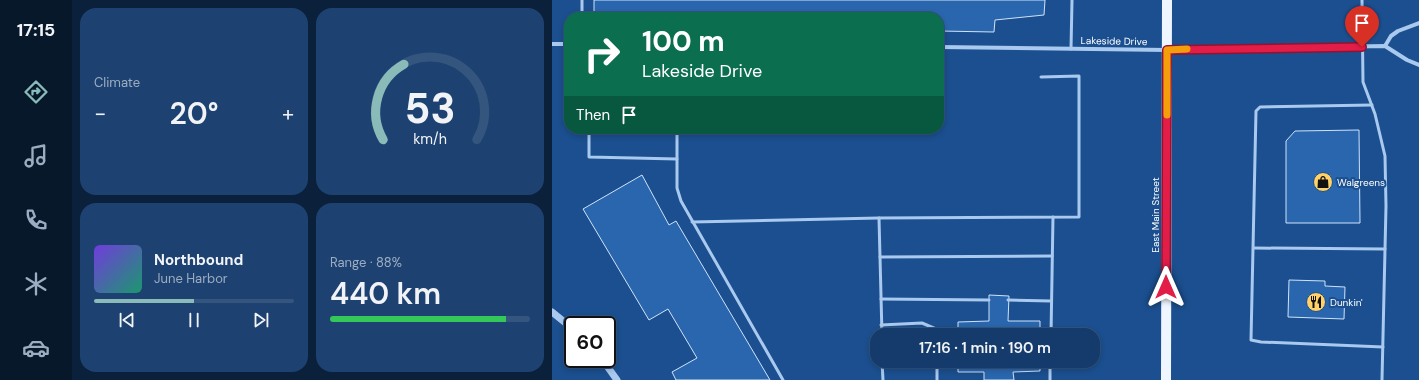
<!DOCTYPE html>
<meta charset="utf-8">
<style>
body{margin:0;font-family:"DM Sans",sans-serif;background:#1d4271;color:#f1f3f6;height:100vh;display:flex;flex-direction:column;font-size:15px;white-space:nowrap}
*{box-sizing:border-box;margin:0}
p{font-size:13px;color:#9dadc1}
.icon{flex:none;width:22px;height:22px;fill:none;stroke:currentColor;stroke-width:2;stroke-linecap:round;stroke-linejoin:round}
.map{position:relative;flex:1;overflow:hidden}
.sheet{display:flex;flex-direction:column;gap:8px;padding:8px;background:#0b203b;width:480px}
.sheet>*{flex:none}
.guide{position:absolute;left:12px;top:12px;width:380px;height:122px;border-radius:16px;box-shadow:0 2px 6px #0003,0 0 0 1px #33557e;background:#0b6e4f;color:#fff;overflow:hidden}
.speed{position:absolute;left:12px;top:316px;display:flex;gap:8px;font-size:20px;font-weight:700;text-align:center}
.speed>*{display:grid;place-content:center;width:52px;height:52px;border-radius:50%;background:#143b6b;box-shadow:0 2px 6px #0003,0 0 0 1px #33557e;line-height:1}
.speed .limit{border:2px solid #111;border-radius:6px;background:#fff;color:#111}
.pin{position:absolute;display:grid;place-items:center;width:34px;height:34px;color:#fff;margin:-41px -17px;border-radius:50% 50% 50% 0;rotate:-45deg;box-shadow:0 0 4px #0007}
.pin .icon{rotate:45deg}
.me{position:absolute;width:44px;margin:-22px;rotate:0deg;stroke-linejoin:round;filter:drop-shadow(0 0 3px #0008)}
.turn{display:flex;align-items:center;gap:14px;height:84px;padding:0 12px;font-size:18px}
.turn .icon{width:52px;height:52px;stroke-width:2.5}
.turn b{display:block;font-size:28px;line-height:34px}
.then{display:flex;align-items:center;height:38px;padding:0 12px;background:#0003;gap:8px;font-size:15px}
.big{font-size:30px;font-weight:600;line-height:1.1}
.sheet .tile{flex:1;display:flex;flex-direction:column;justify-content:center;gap:6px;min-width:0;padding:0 14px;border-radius:16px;background:#1d4271}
.sheet .dial{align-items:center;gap:0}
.dial svg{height:104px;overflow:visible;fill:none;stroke:#33557e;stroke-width:7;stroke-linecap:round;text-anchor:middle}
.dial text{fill:#f1f3f6;stroke:none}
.song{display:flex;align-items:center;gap:12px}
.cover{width:48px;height:48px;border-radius:6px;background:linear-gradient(135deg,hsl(260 70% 55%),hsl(160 70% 35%))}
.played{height:4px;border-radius:2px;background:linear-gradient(90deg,#8bbbb9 50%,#33557e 50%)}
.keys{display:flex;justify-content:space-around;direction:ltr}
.heat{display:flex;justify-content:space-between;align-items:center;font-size:22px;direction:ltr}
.charge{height:6px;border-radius:3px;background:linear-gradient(90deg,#34c759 88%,#33557e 0)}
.sheet .tiles{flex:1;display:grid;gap:8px;grid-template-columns:repeat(2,1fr)}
.trip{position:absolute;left:318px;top:328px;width:230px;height:40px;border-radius:16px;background:#143b6b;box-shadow:0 2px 6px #0003,0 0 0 1px #33557e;font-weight:600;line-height:40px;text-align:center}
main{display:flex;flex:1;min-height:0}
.tabs{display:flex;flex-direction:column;width:72px;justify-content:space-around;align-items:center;background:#08182b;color:#9dadc1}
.tabs .icon{width:28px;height:28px}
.tabs .on{color:#8bbbb9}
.tabs b{font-size:18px;color:#f1f3f6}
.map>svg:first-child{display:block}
</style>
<main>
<nav class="tabs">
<b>17:15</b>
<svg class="icon on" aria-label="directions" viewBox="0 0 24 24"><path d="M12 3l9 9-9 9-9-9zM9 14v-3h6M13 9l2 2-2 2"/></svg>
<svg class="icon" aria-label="music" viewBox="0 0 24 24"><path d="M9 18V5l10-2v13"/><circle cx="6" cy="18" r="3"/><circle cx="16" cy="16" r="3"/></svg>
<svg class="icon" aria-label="phone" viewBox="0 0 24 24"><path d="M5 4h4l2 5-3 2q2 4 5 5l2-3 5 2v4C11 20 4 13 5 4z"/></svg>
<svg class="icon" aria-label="climate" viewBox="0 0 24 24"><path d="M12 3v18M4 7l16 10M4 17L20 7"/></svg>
<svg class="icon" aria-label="car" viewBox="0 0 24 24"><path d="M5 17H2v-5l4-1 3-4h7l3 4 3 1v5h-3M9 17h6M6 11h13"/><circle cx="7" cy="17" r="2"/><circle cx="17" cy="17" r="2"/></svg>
</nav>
<section class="sheet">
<div class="tiles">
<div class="tile"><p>Climate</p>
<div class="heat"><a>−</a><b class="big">20°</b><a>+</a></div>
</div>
<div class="tile dial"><svg viewBox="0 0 100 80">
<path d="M14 69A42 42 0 1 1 86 69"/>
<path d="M14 69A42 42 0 0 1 30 11" stroke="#8bbbb9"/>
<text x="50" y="56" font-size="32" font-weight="700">53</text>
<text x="50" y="72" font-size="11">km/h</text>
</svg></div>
<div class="tile">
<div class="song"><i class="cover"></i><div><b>Northbound</b><p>June Harbor</p></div></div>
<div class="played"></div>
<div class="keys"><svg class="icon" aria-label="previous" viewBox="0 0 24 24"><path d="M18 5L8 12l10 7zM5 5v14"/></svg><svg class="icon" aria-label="pause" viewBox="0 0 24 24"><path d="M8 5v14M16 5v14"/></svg><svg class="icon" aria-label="next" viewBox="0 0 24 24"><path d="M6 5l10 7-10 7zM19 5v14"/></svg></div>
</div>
<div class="tile"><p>Range · 88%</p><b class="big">440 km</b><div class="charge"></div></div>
</div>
</section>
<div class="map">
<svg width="867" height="380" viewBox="0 0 867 380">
<rect width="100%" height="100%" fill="#1b4f8f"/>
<!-- building -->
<g fill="#2a66ad" stroke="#cfe3fa">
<polygon points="42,0 493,0 492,15 443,20 442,32 387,31 387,17 42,17"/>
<polygon points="807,130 808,223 734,223 734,141 743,131"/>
<polygon points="90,175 117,225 124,221 218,380 124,380 120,372 145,358 116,309 97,320 31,209"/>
<polygon points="737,280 773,281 773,286 793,287 792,319 736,317"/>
<polygon points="437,295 457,296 456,321 488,321 488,335 406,335 406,322 437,321"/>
<polygon points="406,361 488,361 488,371 461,372 462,380 432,380 432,372 406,372"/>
</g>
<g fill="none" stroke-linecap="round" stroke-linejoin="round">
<!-- service -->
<g stroke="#a9c9ee" stroke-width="3">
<polyline points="30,0 30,17"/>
<polyline points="810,0 811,82 823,114 833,156 834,206 830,380"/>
<polyline points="519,49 520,0"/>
<polyline points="820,105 708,107 704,111 699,340 709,342 831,347"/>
<polyline points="37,129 37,157 125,159"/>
<polyline points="125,129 125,188 129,201 231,380"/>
<polyline points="327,218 330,335"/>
<polyline points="140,222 327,218 527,217 527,76 489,77"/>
<polyline points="702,248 833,249"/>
<polyline points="328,257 500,256"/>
<polyline points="329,299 437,300"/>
<polyline points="456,300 499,301"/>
<polyline points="329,325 370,323 384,329 384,335"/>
<polyline points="499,335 501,217"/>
<polyline points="330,361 331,380"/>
<polyline points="385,361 385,380"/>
<polyline points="498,380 498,361"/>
</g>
<!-- minor -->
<g stroke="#a9c9ee" stroke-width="4">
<polyline points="0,44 17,44"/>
<polyline points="833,46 839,36 846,31 867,23"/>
<polyline points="387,47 615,50 833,46 855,60 867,65"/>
</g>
<!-- tertiary -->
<g stroke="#a9c9ee" stroke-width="7">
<polyline points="0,312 21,329"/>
<polyline points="50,359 65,380"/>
</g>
<!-- primary -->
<polyline stroke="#f0f6ff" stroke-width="10" points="614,380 615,0"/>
</g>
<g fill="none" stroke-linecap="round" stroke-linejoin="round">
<!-- route casing -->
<g stroke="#92132f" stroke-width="10">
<polyline id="route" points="614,287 615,50 810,47"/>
</g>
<!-- route -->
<use href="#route" stroke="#e11d48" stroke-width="7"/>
<!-- slow -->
<polyline stroke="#f59e0b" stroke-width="7" points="615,115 615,50 635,49"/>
</g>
<!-- icons -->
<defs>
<g id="shop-disc" transform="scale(1)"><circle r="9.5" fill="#ffd166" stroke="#1b4f8f"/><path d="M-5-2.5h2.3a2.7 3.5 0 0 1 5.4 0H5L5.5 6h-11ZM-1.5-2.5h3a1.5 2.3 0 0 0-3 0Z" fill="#111"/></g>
<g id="restaurant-disc" transform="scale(1)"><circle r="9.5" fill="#ffd166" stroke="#1b4f8f"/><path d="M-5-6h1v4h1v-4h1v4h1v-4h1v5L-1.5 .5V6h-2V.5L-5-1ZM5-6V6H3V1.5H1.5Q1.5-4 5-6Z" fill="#111"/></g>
</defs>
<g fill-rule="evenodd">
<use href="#shop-disc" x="771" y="182"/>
<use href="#restaurant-disc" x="764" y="302"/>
</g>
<g text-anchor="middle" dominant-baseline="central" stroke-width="4" stroke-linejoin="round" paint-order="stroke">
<!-- street labels -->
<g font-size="10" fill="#fff" stroke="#1b4f8f">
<text transform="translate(562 41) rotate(1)">Lakeside Drive</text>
<text transform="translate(603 215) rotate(-90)">East Main Street</text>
</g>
<!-- poi labels -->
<g font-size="10" fill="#fff" stroke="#1b4f8f" text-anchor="start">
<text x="785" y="182">Walgreens</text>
<text x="778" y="302">Dunkin'</text>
</g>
</g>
</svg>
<div class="speed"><div class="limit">60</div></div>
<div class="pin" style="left:810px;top:47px;background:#d93025"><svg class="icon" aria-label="arrive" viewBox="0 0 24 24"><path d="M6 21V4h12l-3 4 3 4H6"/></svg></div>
<svg class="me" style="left:614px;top:287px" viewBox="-20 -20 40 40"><path d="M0-17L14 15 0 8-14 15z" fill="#e11d48" stroke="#fff" stroke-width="4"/></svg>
<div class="trip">17:16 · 1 min · 190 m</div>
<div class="guide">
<div class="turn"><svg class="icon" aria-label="right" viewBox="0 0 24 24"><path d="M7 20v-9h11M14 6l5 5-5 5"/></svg><div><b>100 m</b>Lakeside Drive</div></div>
<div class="then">Then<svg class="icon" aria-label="arrive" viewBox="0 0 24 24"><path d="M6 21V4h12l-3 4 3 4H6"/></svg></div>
</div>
</div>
</main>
